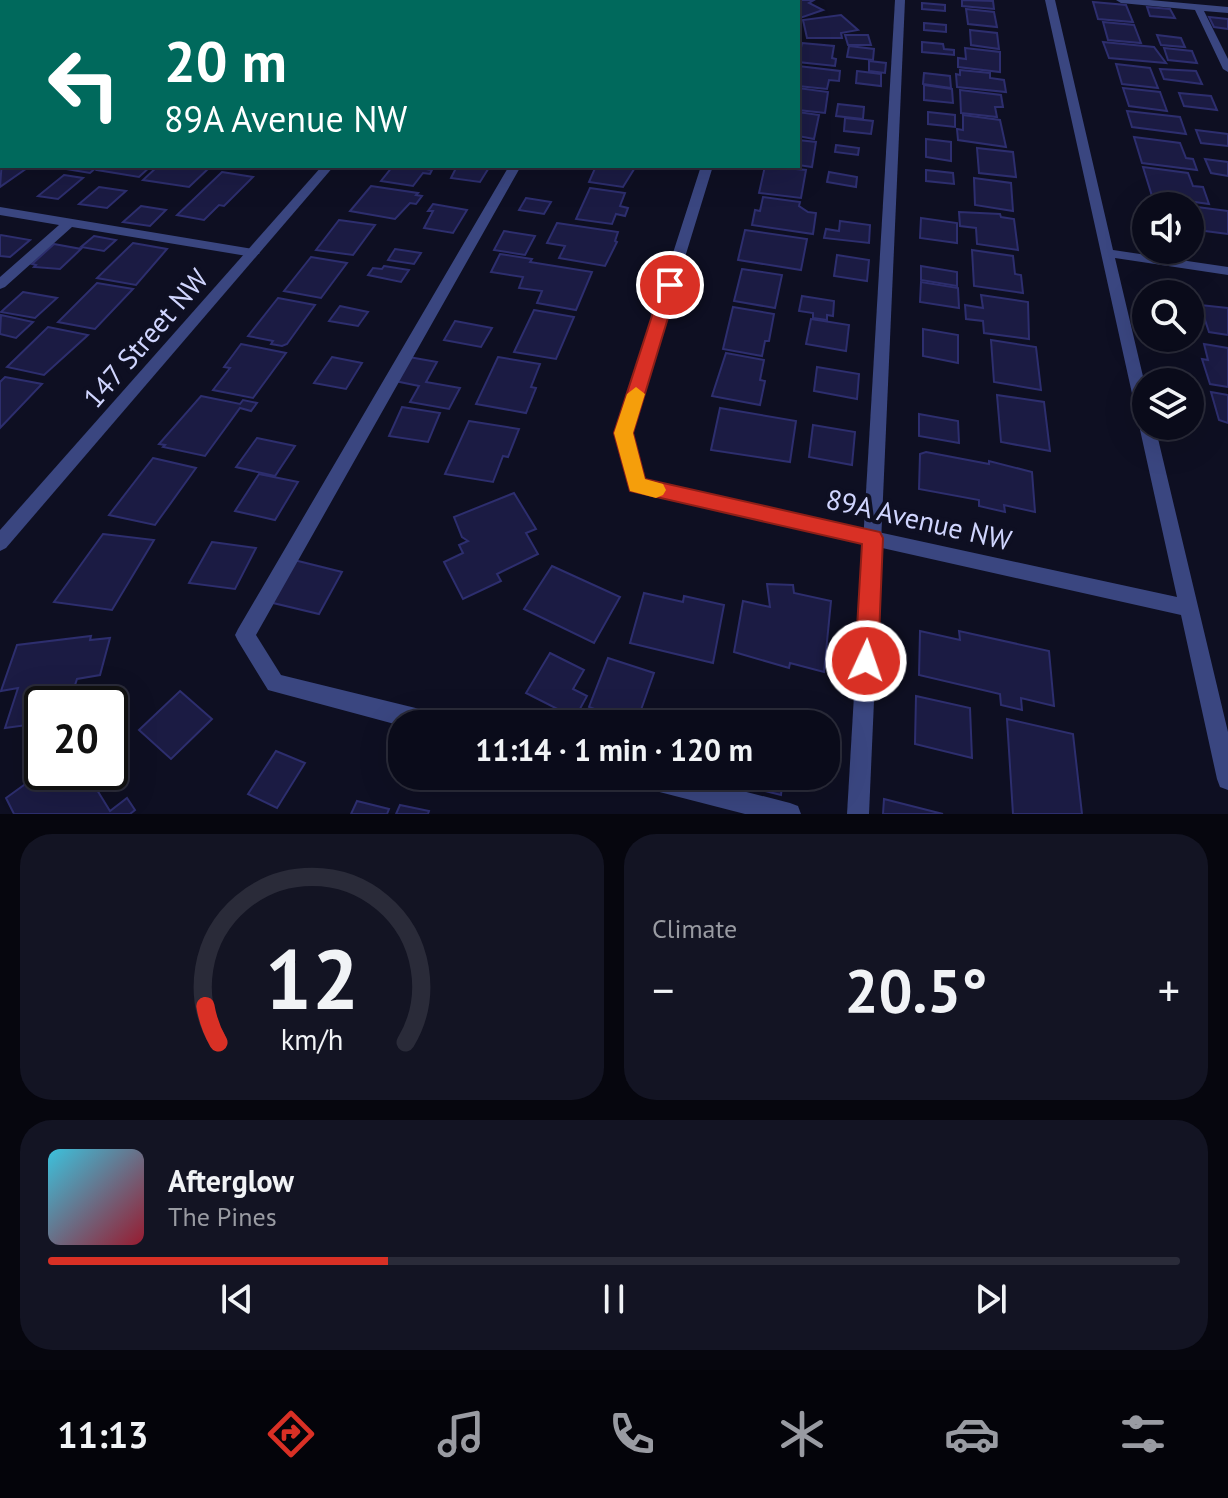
<!DOCTYPE html>
<meta charset="utf-8">
<style>
body{margin:0;font-family:"PT Sans",sans-serif;background:#131423;color:#f1f3f6;height:100vh;display:flex;flex-direction:column;font-size:30px;white-space:nowrap}
*{box-sizing:border-box;margin:0}
p{font-size:26px;color:#999ba2}
.icon{flex:none;width:44px;height:44px;fill:none;stroke:currentColor;stroke-width:2;stroke-linecap:round;stroke-linejoin:round}
.map{position:relative;height:814px;overflow:hidden}
.drawer{display:flex;flex-direction:column;gap:20px;padding:20px;background:#06060e;flex:1}
.drawer>*{flex:none}
.guide{position:absolute;left:0px;top:0px;width:800px;height:168px;box-shadow:0 8px 32px #0002,0 0 0 2px #2a2b39;background:#00695c;color:#fff;overflow:hidden}
.buttons{position:absolute;left:1132px;top:192px;display:grid;gap:16px}
.buttons a{display:grid;place-items:center;width:72px;height:72px;border-radius:50%;background:#0a0b1a;box-shadow:0 8px 32px #0002,0 0 0 2px #2a2b39;font-size:40px}
.speed{position:absolute;left:24px;top:686px;display:flex;gap:16px;font-size:40px;font-weight:700;text-align:center}
.speed>*{display:grid;place-content:center;width:104px;height:104px;border-radius:50%;background:#0a0b1a;box-shadow:0 8px 32px #0002,0 0 0 2px #2a2b39;line-height:1}
.speed .limit{border:4px solid #111;border-radius:12px;background:#fff;color:#111}
.pin{position:absolute;display:grid;place-items:center;width:68px;height:68px;color:#fff;margin:-34px;border:4px solid #fff;border-radius:50%;box-shadow:0 2px 8px #0007}
.me{position:absolute;width:88px;margin:-44px;rotate:3deg;stroke-linejoin:round;filter:drop-shadow(0 0 6px #0008)}
.turn{display:flex;align-items:center;gap:28px;height:168px;padding:0 32px;font-size:36px}
.turn .icon{width:104px;height:104px;stroke-width:2.5}
.turn b{display:block;font-size:56px;line-height:68px}
.big{font-size:60px;font-weight:600;line-height:1.1}
.drawer .widget{flex:1;display:flex;flex-direction:column;justify-content:center;gap:12px;min-width:0;padding:0 28px;border-radius:32px;background:#131423}
.drawer .dial{align-items:center;gap:0}
.dial svg{height:208px;overflow:visible;fill:none;stroke:#2a2b39;stroke-width:7;stroke-linecap:round;text-anchor:middle}
.dial text{fill:#f1f3f6;stroke:none}
.song{display:flex;align-items:center;gap:24px}
.cover{width:96px;height:96px;border-radius:12px;background:linear-gradient(135deg,hsl(190 70% 55%),hsl(350 70% 35%))}
.played{height:8px;border-radius:4px;background:linear-gradient(90deg,#d93025 30%,#2a2b39 30%)}
.keys{display:flex;justify-content:space-around;direction:ltr}
.heat{display:flex;justify-content:space-between;align-items:center;font-size:44px;direction:ltr}
.drawer .tiles{flex:1;display:grid;gap:20px;grid-template-columns:1fr 1fr}
.widget:last-child{grid-column:span 2}
.trip{position:absolute;left:388px;top:710px;width:452px;height:80px;border-radius:32px;background:#0a0b1a;box-shadow:0 8px 32px #0002,0 0 0 2px #2a2b39;font-weight:600;line-height:80px;text-align:center}
.tabs{display:flex;height:128px;justify-content:space-around;align-items:center;background:#04040a;color:#999ba2}
.tabs .icon{width:56px;height:56px}
.tabs .active{color:#d93025}
.tabs b{font-size:36px;color:#f1f3f6}
.map>svg:first-child{display:block}
</style>
<div class="map">
<svg width="1228" height="814" viewBox="0 0 1228 814">
<rect width="100%" height="100%" fill="#0e0f22"/>
<!-- building -->
<g fill="#1b1b43" stroke="#2d2e6e" stroke-width="2">
<polygon points="780,0 814,0 809,3 823,10 800,18 798,2 773,2"/>
<polygon points="962,0 993,1 994,9 962,6"/>
<polygon points="1093,2 1126,5 1133,22 1098,19"/>
<polygon points="922,3 945,5 945,11 922,9"/>
<polygon points="1147,7 1170,9 1175,18 1150,16"/>
<polygon points="966,9 994,12 997,27 968,24"/>
<polygon points="841,15 858,30 841,33 842,38 807,38 803,20"/>
<polygon points="1209,17 1228,19 1228,29 1214,27"/>
<polygon points="1103,22 1134,25 1141,43 1108,40"/>
<polygon points="924,23 946,25 946,32 924,30"/>
<polygon points="970,30 997,33 999,49 971,45"/>
<polygon points="845,35 868,35 871,45 848,45"/>
<polygon points="1157,35 1181,38 1185,47 1161,45"/>
<polygon points="922,42 943,44 944,49 954,50 954,55 922,52"/>
<polygon points="1103,42 1154,47 1166,63 1109,58"/>
<polygon points="802,43 834,46 832,58 836,59 835,66 798,62"/>
<polygon points="849,46 874,49 873,60 847,57"/>
<polygon points="965,48 1000,52 1000,72 958,67 958,58 966,59"/>
<polygon points="1164,48 1192,51 1197,63 1168,60"/>
<polygon points="869,61 886,63 885,73 869,71"/>
<polygon points="1116,64 1150,68 1158,88 1122,84"/>
<polygon points="798,66 840,71 839,81 829,80 827,89 798,86"/>
<polygon points="1160,69 1196,71 1202,84 1164,79"/>
<polygon points="960,70 990,73 990,78 1004,80 1006,92 957,87 956,74 960,75"/>
<polygon points="857,71 881,74 881,86 856,83"/>
<polygon points="924,73 950,76 951,88 923,84"/>
<polygon points="924,85 952,89 953,103 924,100"/>
<polygon points="798,88 828,92 825,113 798,110"/>
<polygon points="1123,88 1160,92 1167,111 1129,106"/>
<polygon points="960,90 1001,95 1003,107 995,107 997,117 961,113"/>
<polygon points="1179,93 1211,96 1217,110 1184,106"/>
<polygon points="838,104 864,107 863,119 836,116"/>
<polygon points="1127,111 1180,117 1186,134 1132,127"/>
<polygon points="798,112 819,115 814,139 798,136"/>
<polygon points="928,112 955,115 955,127 928,124"/>
<polygon points="963,115 1000,120 1006,147 958,140 957,129 963,130"/>
<polygon points="845,118 873,121 871,134 844,131"/>
<polygon points="1196,130 1228,134 1228,146 1201,143"/>
<polygon points="1134,137 1180,143 1186,158 1193,159 1197,170 1142,163"/>
<polygon points="926,139 951,142 951,161 926,157"/>
<polygon points="798,140 816,142 812,167 798,165"/>
<polygon points="836,145 859,148 858,155 835,152"/>
<polygon points="977,148 1013,152 1016,177 979,173"/>
<polygon points="1205,159 1228,162 1228,176 1211,173"/>
<polygon points="2,160 2,166 30,166 0,187"/>
<polygon points="48,166 98,166 90,173"/>
<polygon points="101,166 151,166 139,177 97,170"/>
<polygon points="158,166 194,166 209,168 189,187 143,180"/>
<polygon points="393,166 434,166 427,167 426,169 432,170 430,174 423,173 413,186 381,181"/>
<polygon points="490,166 480,182 451,178 457,166"/>
<polygon points="596,166 636,166 623,187 589,182"/>
<polygon points="765,166 806,170 801,198 759,193"/>
<polygon points="1143,167 1188,173 1193,186 1203,187 1209,204 1152,196"/>
<polygon points="926,170 953,173 954,184 926,181"/>
<polygon points="222,172 253,177 224,206 219,205 204,220 177,215"/>
<polygon points="829,172 857,177 856,187 827,182"/>
<polygon points="64,175 83,178 58,199 38,196"/>
<polygon points="974,178 1011,183 1013,211 975,205"/>
<polygon points="371,186 418,193 416,195 422,196 416,204 410,203 395,219 350,211"/>
<polygon points="99,187 126,191 107,208 79,204"/>
<polygon points="590,188 625,193 620,206 628,208 625,216 616,214 612,224 576,219"/>
<polygon points="763,197 800,202 799,206 808,212 816,213 813,234 752,225 755,210 760,211"/>
<polygon points="526,198 551,202 544,214 519,210"/>
<polygon points="1150,202 1166,203 1228,211 1228,234 1190,229 1190,206 1152,206"/>
<polygon points="433,204 467,210 453,233 424,228 433,211 428,211"/>
<polygon points="141,206 166,210 150,226 123,222"/>
<polygon points="959,212 1000,214 1001,217 1014,219 1018,250 977,244 976,228 960,226"/>
<polygon points="921,218 957,223 957,243 920,238"/>
<polygon points="339,220 375,225 353,255 316,250"/>
<polygon points="840,221 870,225 869,243 824,238 826,229 839,231"/>
<polygon points="557,223 618,232 615,241 617,242 605,266 559,258 565,246 547,243"/>
<polygon points="745,230 807,239 801,270 738,260"/>
<polygon points="504,231 535,236 525,255 494,250"/>
<polygon points="0,236 1,235 30,240 10,257 0,256"/>
<polygon points="94,236 116,240 104,251 81,247"/>
<polygon points="133,243 167,249 136,285 97,278"/>
<polygon points="54,244 81,249 60,269 34,267 36,265 32,264"/>
<polygon points="395,249 421,253 414,264 388,260"/>
<polygon points="972,250 1013,256 1015,274 1021,275 1023,293 974,286"/>
<polygon points="500,254 532,259 530,262 592,272 576,310 537,303 542,291 519,288 523,277 491,272"/>
<polygon points="837,255 869,260 867,281 834,276"/>
<polygon points="311,257 347,263 321,298 284,291"/>
<polygon points="384,266 409,270 401,282 368,275 373,268 382,269"/>
<polygon points="921,266 957,272 957,286 921,280"/>
<polygon points="742,269 782,275 775,308 734,301"/>
<polygon points="921,282 958,288 959,308 920,302"/>
<polygon points="97,283 133,289 95,329 58,322"/>
<polygon points="23,292 57,298 35,318 1,312"/>
<polygon points="981,295 1028,302 1029,339 984,333 983,321 966,319 965,305 983,308"/>
<polygon points="802,296 834,301 833,316 827,315 827,320 813,318 813,313 799,311"/>
<polygon points="278,298 315,305 287,344 282,346 271,344 273,341 248,336"/>
<polygon points="1200,305 1228,308 1228,335 1209,332"/>
<polygon points="340,306 368,312 358,326 329,321"/>
<polygon points="733,307 774,314 769,341 765,341 762,356 723,349"/>
<polygon points="534,310 574,317 556,359 514,352"/>
<polygon points="1,315 33,322 16,338 0,334"/>
<polygon points="811,319 849,325 846,351 806,344"/>
<polygon points="455,321 492,328 481,347 444,340"/>
<polygon points="48,327 88,335 44,375 7,367"/>
<polygon points="923,329 958,335 958,363 923,356"/>
<polygon points="991,340 1036,347 1041,390 994,382"/>
<polygon points="241,344 286,353 253,398 213,390 230,368 224,367"/>
<polygon points="1204,344 1228,348 1228,387 1210,384 1202,359 1208,360"/>
<polygon points="726,353 764,360 760,380 765,381 760,405 712,396"/>
<polygon points="332,357 362,363 346,389 314,383"/>
<polygon points="409,357 437,362 426,382 460,388 449,409 410,402 419,386 395,381"/>
<polygon points="498,357 540,364 531,387 536,388 526,413 476,404"/>
<polygon points="817,367 859,374 857,399 814,391"/>
<polygon points="5,377 42,384 0,428 0,382"/>
<polygon points="1211,392 1228,395 1228,423 1219,420"/>
<polygon points="997,395 1044,402 1050,451 1001,442"/>
<polygon points="201,396 240,404 243,400 257,403 251,411 240,408 205,456 163,447 165,445 159,444"/>
<polygon points="402,407 440,413 428,442 389,436"/>
<polygon points="720,408 796,421 790,462 711,450"/>
<polygon points="919,414 958,421 959,443 919,436"/>
<polygon points="469,421 519,429 508,457 503,456 493,482 445,474"/>
<polygon points="813,425 855,432 852,465 809,457"/>
<polygon points="257,438 295,446 275,476 236,467"/>
<polygon points="926,452 989,464 989,461 1032,472 1035,512 1004,505 1005,512 979,506 979,500 919,489 920,454"/>
<polygon points="153,458 196,468 155,525 109,515"/>
<polygon points="259,474 298,482 275,520 235,511"/>
<polygon points="514,493 536,529 526,533 538,554 497,574 501,581 463,599 444,562 463,553 459,545 468,541 462,537 454,517"/>
<polygon points="103,534 154,540 112,610 54,602"/>
<polygon points="212,542 256,548 235,589 189,583"/>
<polygon points="294,560 342,572 319,614 269,602"/>
<polygon points="552,566 620,597 594,643 524,609"/>
<polygon points="767,584 793,585 794,593 831,601 824,672 790,663 789,668 734,652 743,601 770,607"/>
<polygon points="644,593 683,602 684,596 724,605 713,663 630,643"/>
<polygon points="920,631 960,640 959,631 1049,651 1054,706 1021,698 1022,710 1001,705 1000,694 919,675"/>
<polygon points="91,636 90,640 110,638 100,675 77,679 69,704 42,704 42,723 5,728 18,688 1,691 17,645"/>
<polygon points="550,653 584,670 573,689 587,696 575,718 526,693"/>
<polygon points="608,658 654,673 636,724 589,707"/>
<polygon points="180,691 212,719 171,759 139,730"/>
<polygon points="916,696 970,708 972,758 915,744"/>
<polygon points="1007,719 1073,734 1082,814 1013,814"/>
<polygon points="276,751 305,763 277,808 248,794"/>
<polygon points="42,772 86,772 110,811 127,798 135,810 130,814 14,814 6,798"/>
<polygon points="726,776 783,776 781,795 725,781"/>
<polygon points="884,799 943,814 883,814"/>
<polygon points="357,801 389,809 387,814 351,814"/>
<polygon points="400,805 429,811 428,814 396,814"/>
</g>
<g fill="none" stroke-linecap="round" stroke-linejoin="round">
<!-- service -->
<g fill="#3a4680" fill-rule="evenodd">
<polygon points="14,0 25,0 12,2"/>
<polygon points="313,0 323,0 311,2"/>
<polygon points="895,0 905,0 869,814 847,814"/>
<polygon points="1116,0 1150,0 1228,7 1228,13 1204,11 1228,59 1228,72 1223,69 1195,10 1121,3"/>
<polygon points="2,8 2,14 0,15 0,9"/>
<polygon points="509,166 521,166 256,635 281,675 436,713 444,717 447,724 402,726 268,690 238,641 235,635 238,629"/>
<polygon points="0,207 253,249 260,253 253,257 72,227 5,287 0,289 0,277 59,225 0,215"/>
<polygon points="629,776 684,776 790,803 798,806 801,814 745,814 640,787 632,784"/>
</g>
<!-- minor -->
<g fill="#3a4680" fill-rule="evenodd">
<polygon points="174,0 185,0 172,2"/>
<polygon points="466,0 476,0 464,2"/>
<polygon points="531,0 557,0 559,2 533,2"/>
<polygon points="1045,0 1055,0 1113,250 1228,267 1228,275 1115,258 1146,389 1146,426 1155,426 1228,732 1228,790 1220,787 1217,779 1181,615 637,493 631,491 628,486 615,433 701,166 713,166 631,433 644,481 1177,597"/>
<polygon points="322,166 334,166 6,548 0,551 0,530"/>
</g>
</g>
<!-- route -->
<polygon fill="#d93025" stroke="#8d1f18" stroke-width="2" points="670,280 678,285 633,433 645,479 880,532 883,538 878,661 875,668 866,671 858,668 855,661 862,544 630,491 614,433 662,285"/>
<!-- slow -->
<polygon fill="#f59e0b" points="636,387 645,394 633,433 645,479 663,484 666,490 663,495 656,498 630,491 614,433 627,394"/>
<g text-anchor="middle" dominant-baseline="central" stroke-width="8" stroke-linejoin="round" paint-order="stroke">
<!-- street labels -->
<g font-size="28" fill="#d0d5fe" stroke="#0e0f22">
<text transform="translate(145 338) rotate(-49)">147 Street NW</text>
<text transform="translate(919 519) rotate(13)">89A Avenue NW</text>
</g>
</g>
</svg>
<div class="buttons">
<a><svg class="icon" aria-label="sound" viewBox="0 0 24 24"><path d="M4 9h4l5-4v14l-5-4H4zM17 9q2 3 0 6"/></svg></a>
<a><svg class="icon" aria-label="search" viewBox="0 0 24 24"><circle cx="10" cy="10" r="6"/><path d="M15 15l6 6"/></svg></a>
<a><svg class="icon" aria-label="layers" viewBox="0 0 24 24"><path d="M12 4l9 5-9 5-9-5zM3 14l9 5 9-5"/></svg></a>
</div>
<div class="speed"><div class="limit">20</div></div>
<div class="pin" style="left:670px;top:285px;background:#d93025"><svg class="icon" aria-label="arrive" viewBox="0 0 24 24"><path d="M6 21V4h12l-3 4 3 4H6"/></svg></div>
<svg class="me" style="left:866px;top:661px" viewBox="-20 -20 40 40"><circle r="17" fill="#d93025" stroke="#fff" stroke-width="3"/><path d="M0-11L8 9 0 5-8 9z" fill="#fff"/></svg>
<div class="trip">11:14 · 1 min · 120 m</div>
<div class="guide">
<div class="turn"><svg class="icon" aria-label="left" viewBox="0 0 24 24"><path d="M17 20v-9H6M10 6l-5 5 5 5"/></svg><div><b>20 m</b>89A Avenue NW</div></div>
</div>
</div>
<section class="drawer">
<div class="tiles">
<div class="widget dial"><svg viewBox="0 0 100 80">
<path d="M14 69A42 42 0 1 1 86 69"/>
<path d="M14 69A42 42 0 0 1 9 55" stroke="#d93025"/>
<text x="50" y="56" font-size="32" font-weight="700">12</text>
<text x="50" y="72" font-size="11">km/h</text>
</svg></div>
<div class="widget"><p>Climate</p>
<div class="heat"><a>−</a><b class="big">20.5°</b><a>+</a></div>
</div>
<div class="widget">
<div class="song"><i class="cover"></i><div><b>Afterglow</b><p>The Pines</p></div></div>
<div class="played"></div>
<div class="keys"><svg class="icon" aria-label="previous" viewBox="0 0 24 24"><path d="M18 5L8 12l10 7zM5 5v14"/></svg><svg class="icon" aria-label="pause" viewBox="0 0 24 24"><path d="M8 5v14M16 5v14"/></svg><svg class="icon" aria-label="next" viewBox="0 0 24 24"><path d="M6 5l10 7-10 7zM19 5v14"/></svg></div>
</div>
</div>
</section>
<nav class="tabs">
<b>11:13</b>
<svg class="icon active" aria-label="directions" viewBox="0 0 24 24"><path d="M12 3l9 9-9 9-9-9zM9 14v-3h6M13 9l2 2-2 2"/></svg>
<svg class="icon" aria-label="music" viewBox="0 0 24 24"><path d="M9 18V5l10-2v13"/><circle cx="6" cy="18" r="3"/><circle cx="16" cy="16" r="3"/></svg>
<svg class="icon" aria-label="phone" viewBox="0 0 24 24"><path d="M5 4h4l2 5-3 2q2 4 5 5l2-3 5 2v4C11 20 4 13 5 4z"/></svg>
<svg class="icon" aria-label="climate" viewBox="0 0 24 24"><path d="M12 3v18M4 7l16 10M4 17L20 7"/></svg>
<svg class="icon" aria-label="car" viewBox="0 0 24 24"><path d="M5 17H2v-5l4-1 3-4h7l3 4 3 1v5h-3M9 17h6M6 11h13"/><circle cx="7" cy="17" r="2"/><circle cx="17" cy="17" r="2"/></svg>
<svg class="icon" aria-label="filters" viewBox="0 0 24 24"><path d="M4 7h16M4 17h16"/><circle cx="9" cy="7" r="2"/><circle cx="15" cy="17" r="2"/></svg>
</nav>
